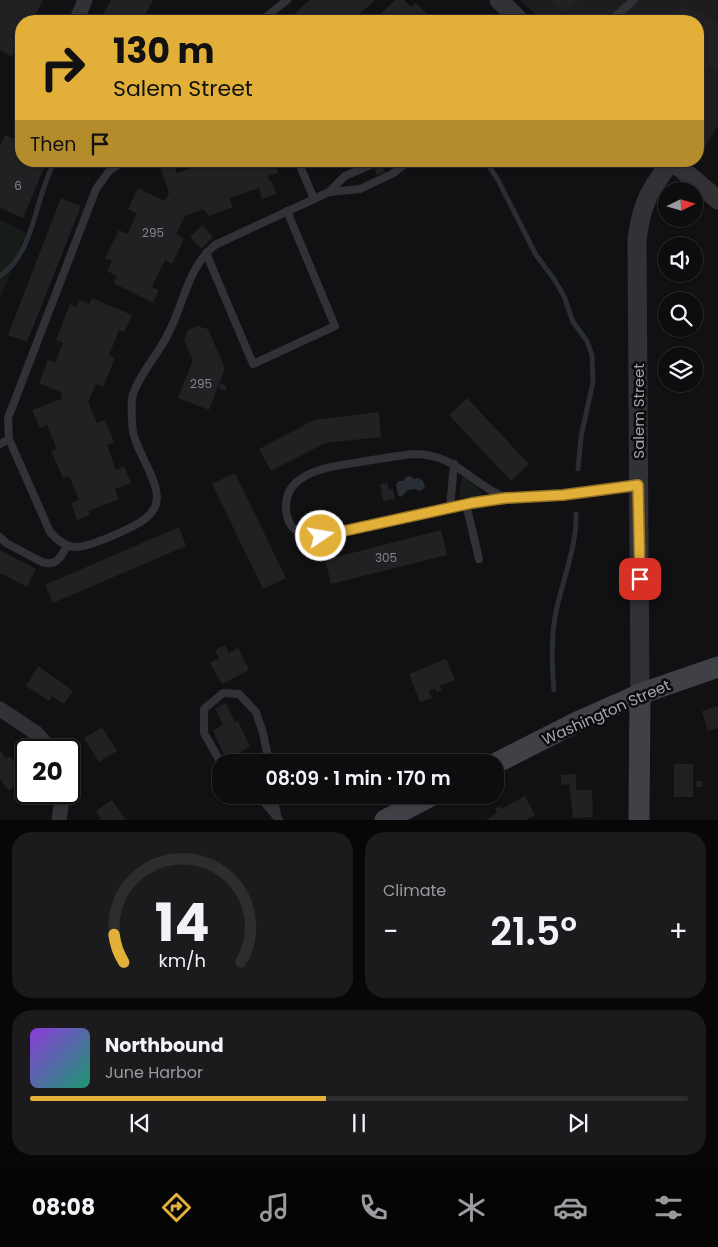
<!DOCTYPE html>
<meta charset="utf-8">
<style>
body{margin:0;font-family:Poppins,sans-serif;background:#1b1a1c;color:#f1f3f6;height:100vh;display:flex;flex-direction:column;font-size:19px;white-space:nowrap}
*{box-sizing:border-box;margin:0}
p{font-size:16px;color:#9a9b9e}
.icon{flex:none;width:28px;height:28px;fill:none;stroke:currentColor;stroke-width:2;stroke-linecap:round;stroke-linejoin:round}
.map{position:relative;height:820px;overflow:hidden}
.panel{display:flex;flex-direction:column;gap:12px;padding:12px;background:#070708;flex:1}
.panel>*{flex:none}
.guide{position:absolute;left:15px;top:15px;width:689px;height:152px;border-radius:20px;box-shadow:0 1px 4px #0004,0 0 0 1px #2d2c2e;background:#e2b038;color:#111;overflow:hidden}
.needle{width:32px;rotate:85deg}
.fabs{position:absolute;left:658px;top:182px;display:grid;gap:10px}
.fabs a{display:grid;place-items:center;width:45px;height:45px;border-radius:50%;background:#0d0c0e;box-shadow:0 1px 4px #0004,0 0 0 1px #2d2c2e;font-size:25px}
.speed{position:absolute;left:15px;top:739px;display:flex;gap:10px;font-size:25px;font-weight:700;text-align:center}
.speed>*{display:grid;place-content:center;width:65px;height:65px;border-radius:50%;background:#0d0c0e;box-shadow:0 1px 4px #0004,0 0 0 1px #2d2c2e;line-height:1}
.speed .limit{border:2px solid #111;border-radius:8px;background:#fff;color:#111}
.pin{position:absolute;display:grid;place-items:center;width:42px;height:42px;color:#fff;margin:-21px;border-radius:10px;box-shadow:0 2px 8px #0006}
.me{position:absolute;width:55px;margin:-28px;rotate:78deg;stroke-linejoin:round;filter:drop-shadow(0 0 4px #0008)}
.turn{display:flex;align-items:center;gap:18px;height:105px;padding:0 15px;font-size:22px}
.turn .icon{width:65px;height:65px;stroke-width:2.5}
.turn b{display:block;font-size:35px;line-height:42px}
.then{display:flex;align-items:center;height:48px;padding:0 15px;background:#0003;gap:10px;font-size:19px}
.big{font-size:38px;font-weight:600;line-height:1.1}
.panel .widget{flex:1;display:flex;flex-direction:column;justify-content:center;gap:8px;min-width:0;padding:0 18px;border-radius:20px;background:#1b1a1c}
.panel .dial{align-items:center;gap:0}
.dial svg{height:130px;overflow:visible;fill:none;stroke:#2d2c2e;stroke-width:7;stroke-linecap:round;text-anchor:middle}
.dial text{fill:#f1f3f6;stroke:none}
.song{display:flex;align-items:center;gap:15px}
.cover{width:60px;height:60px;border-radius:8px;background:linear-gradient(135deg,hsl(270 70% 55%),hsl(160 70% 35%))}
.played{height:5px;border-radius:2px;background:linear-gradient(90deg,#e2b038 45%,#2d2c2e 45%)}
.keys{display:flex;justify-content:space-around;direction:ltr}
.heat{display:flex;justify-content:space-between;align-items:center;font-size:28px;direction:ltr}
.panel .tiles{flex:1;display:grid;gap:12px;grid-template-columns:1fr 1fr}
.widget:last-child{grid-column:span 2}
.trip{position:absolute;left:212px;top:754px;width:292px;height:50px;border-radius:20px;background:#0d0c0e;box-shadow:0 1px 4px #0004,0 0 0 1px #2d2c2e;font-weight:600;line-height:50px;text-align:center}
.tab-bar{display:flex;height:80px;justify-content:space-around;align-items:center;background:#050506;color:#9a9b9e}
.tab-bar .icon{width:35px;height:35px}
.tab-bar .current{color:#e2b038}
.tab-bar b{font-size:22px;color:#f1f3f6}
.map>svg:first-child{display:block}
</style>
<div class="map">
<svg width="718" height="820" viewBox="0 0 718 820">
<rect width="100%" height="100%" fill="#111012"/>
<!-- built -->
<polygon fill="#1d1d1f" points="520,0 718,0 718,126 698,158 698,21 543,21"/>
<!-- green -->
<g fill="#171c18">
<polygon points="0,219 26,233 0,300"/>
<polygon points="462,477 465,477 482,492 482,496 459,498"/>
</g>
<!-- water -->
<polygon fill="#282e34" points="410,476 414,479 419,478 423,481 425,487 422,490 419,491 416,489 408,490 401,497 398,495 396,485 398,481 403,481 406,477"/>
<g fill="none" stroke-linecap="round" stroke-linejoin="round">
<!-- stream -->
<g stroke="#282e34" stroke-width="5">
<polyline points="486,161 498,180 536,255 554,279 564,296 573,322 587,341 592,355 593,382 581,437 578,469"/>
<path d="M0,276c35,-23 35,-81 55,-115"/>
<path d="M554,690c-2,-23 -3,-50 1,-73 6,-34 22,-69 21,-103"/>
</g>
</g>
<!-- building -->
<g fill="#212123">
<polygon points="0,0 43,0 32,21 21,21 21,40 12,57 0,50"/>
<polygon points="111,0 153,0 142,21 99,21"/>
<polygon points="310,0 375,0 352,21 286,21"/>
<polygon points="395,0 404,0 411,7 416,3 428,15 422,21 419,21 414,16 408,21 373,21"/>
<polygon points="551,0 579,0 565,14"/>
<polygon points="682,6 718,22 718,70 709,66 703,80 698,77 698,21 675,21"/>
<polygon points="5,135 21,142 21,161 47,161 23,218 0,208 0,146"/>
<polygon points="199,161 274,161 278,173 268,176 270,182 272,181 276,194 262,199 259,188 229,198 233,207 209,216 203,209 185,216 176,234 184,239 172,264 165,260 152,287 159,290 153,303 113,283 117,276 107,271 112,261 105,258 119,230 127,234 137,214 128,209 138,188 165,201 169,193 161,169 174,164 177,173 200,165"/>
<polygon points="307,161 323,161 309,167"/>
<polygon points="382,165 385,172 377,175 374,169"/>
<polygon points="61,198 81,206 27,342 8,335"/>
<polygon points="202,225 213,237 201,249 190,237"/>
<polygon points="92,298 132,315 124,332 119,330 109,355 115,358 103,387 96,384 88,402 97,423 105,420 114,442 107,445 116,470 124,466 131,483 115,489 119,499 89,511 90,515 77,520 71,503 79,500 69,476 63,478 51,451 57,449 47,425 40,428 32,410 61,399 62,393 39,383 48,360 55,363 63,343 56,340 70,304 76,307 79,300 89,304"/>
<polygon points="197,326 208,329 225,368 209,410 178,398 193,360 184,341 188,330"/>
<polygon points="220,383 227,386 225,391 218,388"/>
<polygon points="467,398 529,464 511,481 449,415"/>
<polygon points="379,412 381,437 325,443 271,471 259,449 314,420"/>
<polygon points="235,473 286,578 263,589 212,484"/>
<polygon points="387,483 389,490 393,489 395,499 383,501 380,484"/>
<polygon points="179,527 186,546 53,603 45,585"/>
<polygon points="441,530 447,555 331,584 325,560"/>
<polygon points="0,550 36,569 27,587 0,573"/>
<polygon points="225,645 229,653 238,648 249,670 222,684 210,663 219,658 215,650"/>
<polygon points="446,659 455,680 440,686 442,690 436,692 435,688 429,691 432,698 420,702 409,674"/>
<polygon points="38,666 73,691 64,704 52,696 49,701 26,686"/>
<polygon points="226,703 235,722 238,721 250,747 226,760 213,730 223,725 215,708"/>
<polygon points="718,706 718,728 708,731 702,711"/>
<polygon points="102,727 117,751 99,762 84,738"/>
<polygon points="0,750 6,759 10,756 26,777 9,791 0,779"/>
<rect x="674" y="764" width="19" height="33"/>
<polygon points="576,774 576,790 592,790 593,817 573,818 569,784 561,785 561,775"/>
<rect x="696" y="781" width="6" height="6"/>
<polygon points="525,796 535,815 526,820 486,820 497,813 495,808 500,806 501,809"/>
<polygon points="112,800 126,820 101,820 96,811"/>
</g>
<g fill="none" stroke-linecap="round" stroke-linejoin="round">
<!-- service -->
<g stroke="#323236" stroke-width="8">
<polyline points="261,21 287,0"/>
<polyline points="610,21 634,0"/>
<path d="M123,161l-14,10 -13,18 -88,229 1,21 41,93c7,8 14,14 25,15 13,1 55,-18 67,-26 6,-4 12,-10 14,-17 6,-19 -19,-51 -23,-72 -1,-11 -3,-26 0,-38 8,-23 26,-40 36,-62 15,-29 19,-65 46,-87l114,-53 31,-3 32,-15 17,-13"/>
<polyline points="298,161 314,199"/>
<polyline points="329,192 345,176 380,161"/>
<polyline points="206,253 253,364 335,326 287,211"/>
<polyline points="0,444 9,439"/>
<path d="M414,454c42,0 55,29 92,44l-56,9 -134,30c-14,-2 -25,-5 -29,-21 -9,-44 42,-49 73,-54 18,-3 36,-6 54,-8z"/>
<polyline points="506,498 563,495 638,485"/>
<polyline points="466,504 479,559"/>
<polyline points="450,507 454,464"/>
<path d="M0,537l6,6 36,19c14,5 19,-5 25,-16"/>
<polyline points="221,763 204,733 204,709 223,693 239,694 256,712 263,733 269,762"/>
<polyline points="258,795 279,820"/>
<polyline points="273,795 277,815"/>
</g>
<!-- minor -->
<g stroke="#323236" stroke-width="15">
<polyline points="76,21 85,0"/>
<polyline points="0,709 36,733 51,750"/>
<polyline points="59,820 63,792"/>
</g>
<!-- tertiary -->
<g stroke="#323236" stroke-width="19">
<polyline points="499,0 520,21"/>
<polyline points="672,161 718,200"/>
<path d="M640,694l-3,-454c4,-36 13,-50 34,-79"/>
</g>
<!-- secondary -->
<g stroke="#404146" stroke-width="21">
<polyline points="496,763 577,722 640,694 718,667"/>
<polyline points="385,820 433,795"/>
<polyline points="639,820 640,694"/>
</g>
</g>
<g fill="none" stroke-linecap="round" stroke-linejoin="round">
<!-- route casing -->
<g stroke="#937224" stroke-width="12">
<polyline id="route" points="321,536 472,503 506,498 563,495 638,485 640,579"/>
</g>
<!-- route -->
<use href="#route" stroke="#e2b038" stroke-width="9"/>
</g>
<g text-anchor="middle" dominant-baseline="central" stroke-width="5" stroke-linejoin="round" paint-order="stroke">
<!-- number labels -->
<g font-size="12" fill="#82868e">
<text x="18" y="185">6</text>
<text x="153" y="232">295</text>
<text x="201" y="383">295</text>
<text x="386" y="557">305</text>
</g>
<!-- street labels -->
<g font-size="15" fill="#a3a7b1" stroke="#0c0c0d">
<text transform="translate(638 411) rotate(-90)">Salem Street</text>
<text transform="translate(606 712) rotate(-24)">Washington Street</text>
</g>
</g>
</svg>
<div class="fabs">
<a><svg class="needle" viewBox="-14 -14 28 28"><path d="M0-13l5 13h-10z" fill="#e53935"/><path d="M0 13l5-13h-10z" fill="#9a9b9e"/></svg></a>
<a><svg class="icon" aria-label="sound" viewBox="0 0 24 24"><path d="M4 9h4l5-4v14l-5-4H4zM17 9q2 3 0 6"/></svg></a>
<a><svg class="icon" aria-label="search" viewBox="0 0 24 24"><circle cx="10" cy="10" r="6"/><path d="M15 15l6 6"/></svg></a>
<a><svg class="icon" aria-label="layers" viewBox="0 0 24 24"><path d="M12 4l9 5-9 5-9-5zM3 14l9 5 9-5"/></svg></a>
</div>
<div class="speed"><div class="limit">20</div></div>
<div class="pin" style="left:640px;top:579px;background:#d93025"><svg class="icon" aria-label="arrive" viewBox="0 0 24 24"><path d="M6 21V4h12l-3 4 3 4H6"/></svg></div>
<svg class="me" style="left:321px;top:536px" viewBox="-20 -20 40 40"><circle r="17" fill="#e2b038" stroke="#fff" stroke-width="3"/><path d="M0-11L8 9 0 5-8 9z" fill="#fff"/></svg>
<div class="trip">08:09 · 1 min · 170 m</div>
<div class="guide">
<div class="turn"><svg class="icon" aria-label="right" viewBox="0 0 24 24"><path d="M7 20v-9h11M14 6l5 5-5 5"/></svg><div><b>130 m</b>Salem Street</div></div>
<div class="then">Then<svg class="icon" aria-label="arrive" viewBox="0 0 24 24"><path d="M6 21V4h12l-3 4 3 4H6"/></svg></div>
</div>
</div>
<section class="panel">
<div class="tiles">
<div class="widget dial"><svg viewBox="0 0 100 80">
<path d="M14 69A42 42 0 1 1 86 69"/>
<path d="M14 69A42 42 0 0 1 8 52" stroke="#e2b038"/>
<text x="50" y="56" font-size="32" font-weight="700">14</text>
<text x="50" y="72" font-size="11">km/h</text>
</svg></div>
<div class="widget"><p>Climate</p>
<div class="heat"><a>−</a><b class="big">21.5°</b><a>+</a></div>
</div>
<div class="widget">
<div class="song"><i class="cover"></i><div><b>Northbound</b><p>June Harbor</p></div></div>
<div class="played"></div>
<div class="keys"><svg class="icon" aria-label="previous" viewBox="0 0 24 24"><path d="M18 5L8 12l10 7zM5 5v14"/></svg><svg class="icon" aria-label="pause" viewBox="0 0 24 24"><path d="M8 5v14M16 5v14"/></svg><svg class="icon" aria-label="next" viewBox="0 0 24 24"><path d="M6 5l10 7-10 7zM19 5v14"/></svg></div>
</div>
</div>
</section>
<nav class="tab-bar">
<b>08:08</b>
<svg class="icon current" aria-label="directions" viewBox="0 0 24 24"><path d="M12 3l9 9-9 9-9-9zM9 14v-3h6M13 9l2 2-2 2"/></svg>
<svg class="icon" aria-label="music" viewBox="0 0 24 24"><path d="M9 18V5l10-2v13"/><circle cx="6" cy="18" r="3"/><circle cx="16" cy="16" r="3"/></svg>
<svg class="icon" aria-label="phone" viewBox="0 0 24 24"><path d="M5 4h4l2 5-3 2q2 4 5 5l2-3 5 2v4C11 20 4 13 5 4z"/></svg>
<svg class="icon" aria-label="climate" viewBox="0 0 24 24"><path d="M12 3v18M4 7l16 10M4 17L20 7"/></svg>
<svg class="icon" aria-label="car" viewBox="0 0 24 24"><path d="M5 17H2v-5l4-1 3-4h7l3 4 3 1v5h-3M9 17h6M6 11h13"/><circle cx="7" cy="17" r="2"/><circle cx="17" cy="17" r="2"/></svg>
<svg class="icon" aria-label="filters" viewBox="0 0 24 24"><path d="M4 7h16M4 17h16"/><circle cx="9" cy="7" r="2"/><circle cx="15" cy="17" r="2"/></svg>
</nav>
